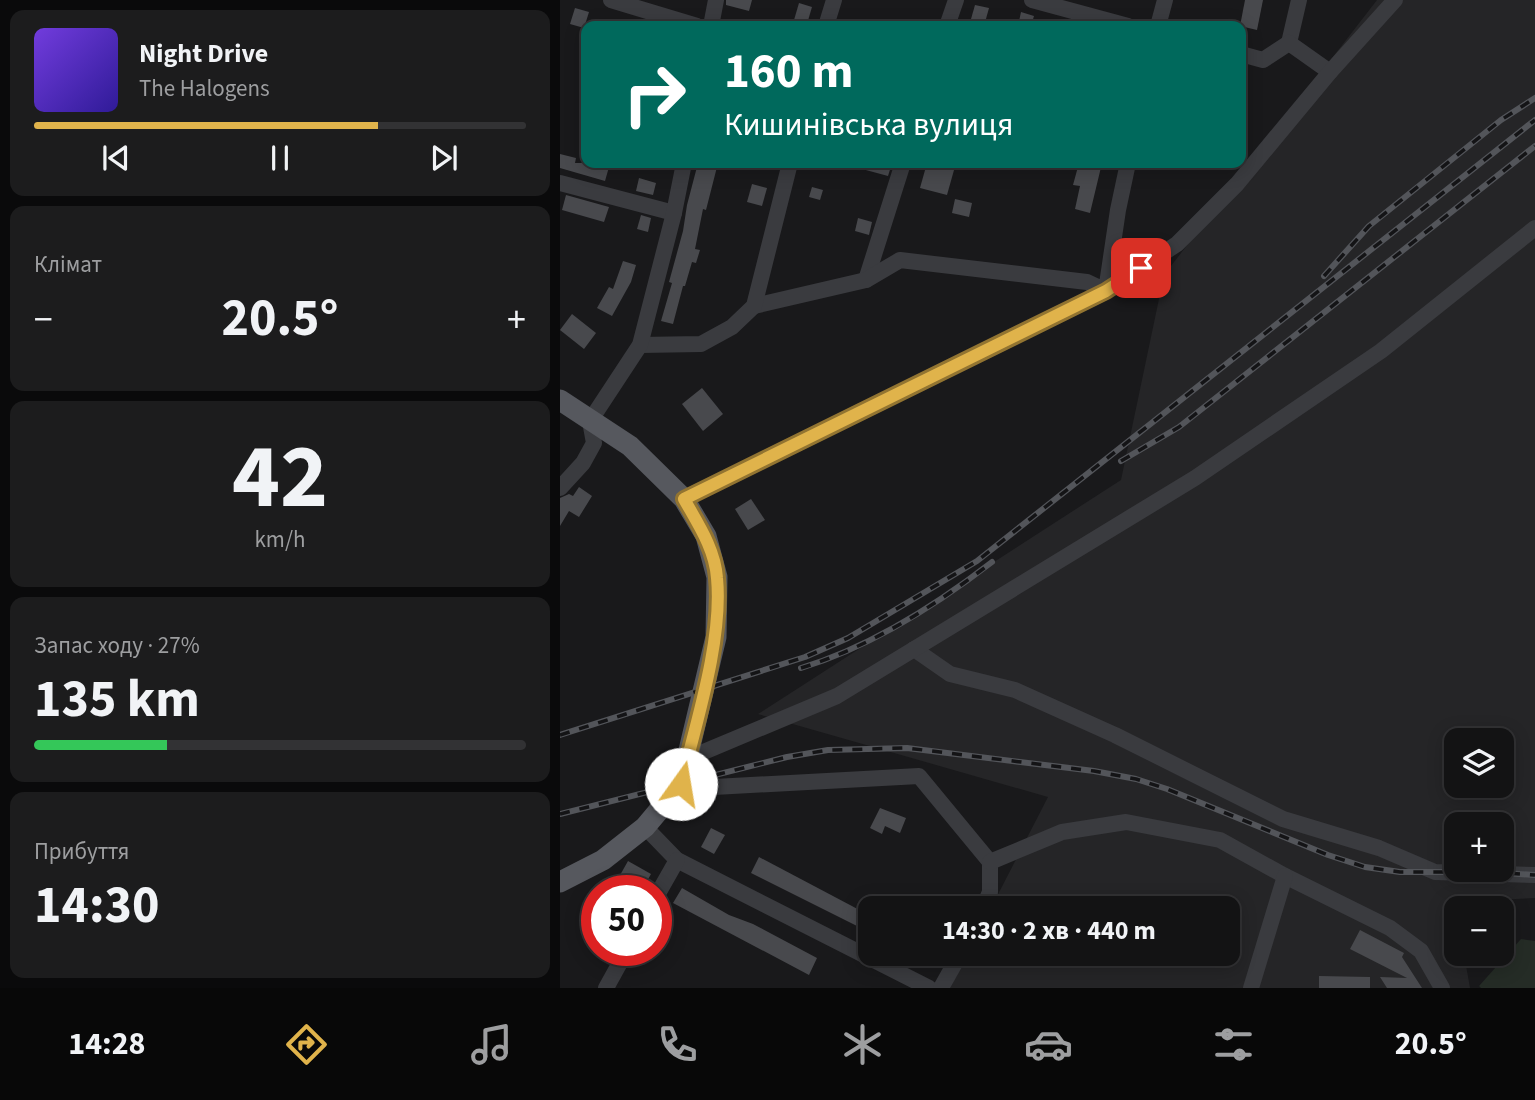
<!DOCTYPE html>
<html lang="uk">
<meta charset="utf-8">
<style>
body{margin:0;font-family:"Source Sans 3",sans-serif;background:#1c1c1d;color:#f1f3f6;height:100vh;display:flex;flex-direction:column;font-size:26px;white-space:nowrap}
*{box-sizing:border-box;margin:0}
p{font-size:23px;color:#9d9ea0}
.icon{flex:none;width:38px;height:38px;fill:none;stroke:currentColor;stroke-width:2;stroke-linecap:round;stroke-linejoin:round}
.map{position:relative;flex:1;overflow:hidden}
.details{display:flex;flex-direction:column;gap:10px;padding:10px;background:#0a0a0b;width:560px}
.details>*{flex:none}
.top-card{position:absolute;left:21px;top:21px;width:665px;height:147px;border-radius:14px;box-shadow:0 4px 18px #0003,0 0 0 2px #323234;background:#00695c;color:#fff;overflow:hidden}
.tools{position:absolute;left:884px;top:728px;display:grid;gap:14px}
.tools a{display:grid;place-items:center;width:70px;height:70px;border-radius:14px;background:#131314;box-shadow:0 4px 18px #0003,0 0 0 2px #323234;font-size:35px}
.speed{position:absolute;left:21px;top:875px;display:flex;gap:14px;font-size:35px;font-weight:700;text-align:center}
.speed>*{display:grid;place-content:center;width:91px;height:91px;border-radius:50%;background:#131314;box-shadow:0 4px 18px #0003,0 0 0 2px #323234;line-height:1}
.speed .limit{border:10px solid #d22;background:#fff;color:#111}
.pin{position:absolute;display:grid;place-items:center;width:60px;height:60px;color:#fff;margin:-30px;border-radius:14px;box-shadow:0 4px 10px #0006}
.me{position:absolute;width:77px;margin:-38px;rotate:13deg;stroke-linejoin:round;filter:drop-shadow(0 0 5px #0008)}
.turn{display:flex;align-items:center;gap:24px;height:147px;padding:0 28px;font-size:32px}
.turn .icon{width:91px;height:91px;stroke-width:2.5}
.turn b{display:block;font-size:49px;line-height:60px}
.big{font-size:52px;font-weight:700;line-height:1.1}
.details .widget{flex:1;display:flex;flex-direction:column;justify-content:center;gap:10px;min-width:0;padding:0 24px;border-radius:14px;background:#1c1c1d}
.details .dial{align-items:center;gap:0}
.dial b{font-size:91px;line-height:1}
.song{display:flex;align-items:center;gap:21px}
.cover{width:84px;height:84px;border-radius:10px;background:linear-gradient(135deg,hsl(260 70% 55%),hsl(250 70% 35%))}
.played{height:7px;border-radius:4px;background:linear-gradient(90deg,#e0b34b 70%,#323234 70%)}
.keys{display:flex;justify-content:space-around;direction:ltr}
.heat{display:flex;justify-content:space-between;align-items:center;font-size:38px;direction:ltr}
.charge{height:10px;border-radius:5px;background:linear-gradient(90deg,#34c759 27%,#323234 0)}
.trip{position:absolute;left:298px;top:896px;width:382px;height:70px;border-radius:14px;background:#131314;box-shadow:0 4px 18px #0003,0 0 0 2px #323234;font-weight:700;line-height:70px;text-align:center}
.tabs{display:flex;height:112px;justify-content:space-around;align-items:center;background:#080808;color:#9d9ea0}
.tabs .icon{width:49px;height:49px}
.tabs .selected{color:#e0b34b}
.tabs b{font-size:32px;color:#f1f3f6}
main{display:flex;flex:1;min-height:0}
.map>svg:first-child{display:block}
</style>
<main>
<section class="details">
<div class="widget">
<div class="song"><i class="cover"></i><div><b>Night Drive</b><p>The Halogens</p></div></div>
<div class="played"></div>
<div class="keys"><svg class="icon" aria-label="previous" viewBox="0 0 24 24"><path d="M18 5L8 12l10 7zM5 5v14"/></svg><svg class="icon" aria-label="pause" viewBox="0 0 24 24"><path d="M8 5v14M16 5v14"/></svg><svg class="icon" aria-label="next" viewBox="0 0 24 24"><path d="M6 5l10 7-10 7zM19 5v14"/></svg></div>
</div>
<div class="widget"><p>Клімат</p>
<div class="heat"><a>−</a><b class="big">20.5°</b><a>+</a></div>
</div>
<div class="widget dial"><b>42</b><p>km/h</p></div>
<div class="widget"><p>Запас ходу · 27%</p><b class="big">135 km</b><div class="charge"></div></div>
<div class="widget"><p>Прибуття</p><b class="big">14:30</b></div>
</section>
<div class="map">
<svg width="975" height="988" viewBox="0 0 975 988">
<rect width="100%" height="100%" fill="#19191b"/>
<!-- built -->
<path fill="#252527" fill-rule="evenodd" d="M817,0h158v898l-81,4 2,52h8l6,34h-520l18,-34h259v-46h-236l57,-111 -290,-83 363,-234 43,-205zM896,740h46v46h-46zM896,824h46v46h-46z"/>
<!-- green -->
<polygon fill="#252c26" points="961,939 975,941 975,988 921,988 919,986"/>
<!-- building -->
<g fill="#48494d">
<polygon points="166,0 192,0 189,11 166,5"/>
<polygon points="685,0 703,0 697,30 680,26"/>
<polygon points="239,3 252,7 247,24 234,20"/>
<polygon points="415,5 429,8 424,26 409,26"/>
<polygon points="15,8 29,12 24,28 10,24"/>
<polygon points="461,12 474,16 471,26 458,26"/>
<polygon points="0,154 16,158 15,163 35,163 49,167 45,181 0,168"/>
<polygon points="138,163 158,163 146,210 143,209 135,249 140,250 136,263 132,262 125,286 123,286 113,324 101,321 112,283 109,282 123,231 127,205"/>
<polygon points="292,163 332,163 328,176 291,166"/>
<polygon points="367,163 394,170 387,195 360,188"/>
<polygon points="519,163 542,163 530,213 515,209 520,186 513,185"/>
<polygon points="79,178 96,183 93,195 76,191"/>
<polygon points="192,184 207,188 202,206 187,202"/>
<polygon points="252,187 263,190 260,200 249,197"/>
<polygon points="6,195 49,207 44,222 2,210"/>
<polygon points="395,199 412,203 409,217 392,213"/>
<polygon points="81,215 91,218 88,232 77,229"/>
<polygon points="298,218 312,222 309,235 295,231"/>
<polygon points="63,261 76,265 71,282 52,316 37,308 49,287 53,289"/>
<polygon points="12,314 36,333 24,349 0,330"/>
<polygon points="142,388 163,414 143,431 122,404"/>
<polygon points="19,487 32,496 19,517 9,511 0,526 0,498 9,494 13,496"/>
<polygon points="191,499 205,520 188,530 175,509"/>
<polygon points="320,808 346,818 340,833 325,826 322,834 310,828"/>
<polygon points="151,828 165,835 154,854 141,847"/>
<polygon points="199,857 307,914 301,928 191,873"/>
<polygon points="68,861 91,874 82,890 59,877"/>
<polygon points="122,888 169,915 193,924 257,958 249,975 113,903"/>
<polygon points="800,930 844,953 842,957 862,988 827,988 820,977 847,978 790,949"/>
<polygon points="759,976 810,977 810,988 759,988"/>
</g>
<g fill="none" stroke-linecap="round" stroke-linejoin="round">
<!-- minor -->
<g stroke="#3a3b3f" stroke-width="16">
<polyline points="51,0 137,26"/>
<polyline points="472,0 568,26"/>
<polyline points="151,26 156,0"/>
<polyline points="266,26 274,0"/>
<polyline points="387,26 396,0"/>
<polyline points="598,26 605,0"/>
<polyline points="729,43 739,0"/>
<polyline points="681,54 703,60 729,43 770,72"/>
<polyline points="0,183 114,213"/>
<polyline points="306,280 343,163"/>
<polyline points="194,306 306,280 340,260 527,282 546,291 558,210 568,163"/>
<polyline points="80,345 141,344 172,327 194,306 230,163"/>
<polyline points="0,488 23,463 34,443 30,421 80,345 114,213 124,163"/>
<polyline points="124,499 546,291 617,244 677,184 770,72 835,0"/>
<polyline points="354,649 390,674 455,690 555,735 723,819 819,848 875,872 975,875"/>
<polyline points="127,759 277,696 635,478 821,351 975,228"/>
<polyline points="118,789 359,776 430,862 430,892 423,908"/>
<polyline points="85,827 117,860 369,988"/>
<polyline points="430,862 502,832 566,822 660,840 725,876 830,928 861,951 882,988"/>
<polyline points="96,897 117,860"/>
<polyline points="46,988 67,950"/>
<polyline points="381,988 400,954"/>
<polyline points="691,988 725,876"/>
</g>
<!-- major -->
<polyline stroke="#56585e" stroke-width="21" points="0,400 70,446 124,499 146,536 157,577 156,637 121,784 85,827 43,860 0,882"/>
<!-- rail casing -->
<g stroke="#53555a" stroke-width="6">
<g id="rail">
<polyline points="764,276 809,226 941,120 975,98"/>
<polyline points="561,461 619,427 975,146"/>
<path d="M241,668c69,-21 134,-62 191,-106"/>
<polyline points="0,735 245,657 288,638 417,561 975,120"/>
<polyline points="0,814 227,757 268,750 347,748 534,771 576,779 607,789 768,855 805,867 840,872 923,872 938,870"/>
<polyline points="930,872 975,875"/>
</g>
</g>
<!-- rail -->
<use href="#rail" stroke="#141416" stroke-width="3.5" stroke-dasharray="10" stroke-linecap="butt"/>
</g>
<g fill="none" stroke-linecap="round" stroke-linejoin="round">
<!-- route casing -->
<g stroke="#927431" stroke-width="18">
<path id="route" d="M121,784c15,-61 42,-144 36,-206 -2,-29 -19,-54 -33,-79l422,-208 35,-23"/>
</g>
<!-- route -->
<use href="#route" stroke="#e0b34b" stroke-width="12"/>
</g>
</svg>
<div class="tools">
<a><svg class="icon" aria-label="layers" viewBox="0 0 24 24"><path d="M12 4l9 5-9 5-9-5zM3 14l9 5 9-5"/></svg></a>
<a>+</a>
<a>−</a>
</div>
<div class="speed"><div class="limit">50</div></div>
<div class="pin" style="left:581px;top:268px;background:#d93025"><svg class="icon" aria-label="arrive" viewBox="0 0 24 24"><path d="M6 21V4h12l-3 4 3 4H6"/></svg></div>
<svg class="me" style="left:121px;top:784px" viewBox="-20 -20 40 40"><circle r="19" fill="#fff"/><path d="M0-13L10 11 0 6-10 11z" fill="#e0b34b"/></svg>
<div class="trip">14:30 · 2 хв · 440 m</div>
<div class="top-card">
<div class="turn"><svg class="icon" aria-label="right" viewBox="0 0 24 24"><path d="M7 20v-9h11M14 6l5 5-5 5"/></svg><div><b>160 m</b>Кишинівська вулиця</div></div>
</div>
</div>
</main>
<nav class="tabs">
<b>14:28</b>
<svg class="icon selected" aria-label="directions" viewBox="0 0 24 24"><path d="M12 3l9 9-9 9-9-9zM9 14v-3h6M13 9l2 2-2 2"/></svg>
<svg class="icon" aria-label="music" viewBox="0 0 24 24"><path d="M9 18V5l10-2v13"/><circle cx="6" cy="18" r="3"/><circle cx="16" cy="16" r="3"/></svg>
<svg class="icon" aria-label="phone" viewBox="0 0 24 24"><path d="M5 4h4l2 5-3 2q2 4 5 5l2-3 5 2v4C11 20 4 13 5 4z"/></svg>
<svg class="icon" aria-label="climate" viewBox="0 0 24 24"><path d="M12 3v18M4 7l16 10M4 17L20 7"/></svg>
<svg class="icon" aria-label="car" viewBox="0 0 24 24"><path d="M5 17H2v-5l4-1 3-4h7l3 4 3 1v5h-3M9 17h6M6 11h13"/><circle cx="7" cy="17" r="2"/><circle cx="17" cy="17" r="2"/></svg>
<svg class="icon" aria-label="filters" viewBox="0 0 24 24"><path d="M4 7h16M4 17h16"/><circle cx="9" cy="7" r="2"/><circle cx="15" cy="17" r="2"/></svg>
<b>20.5°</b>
</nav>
